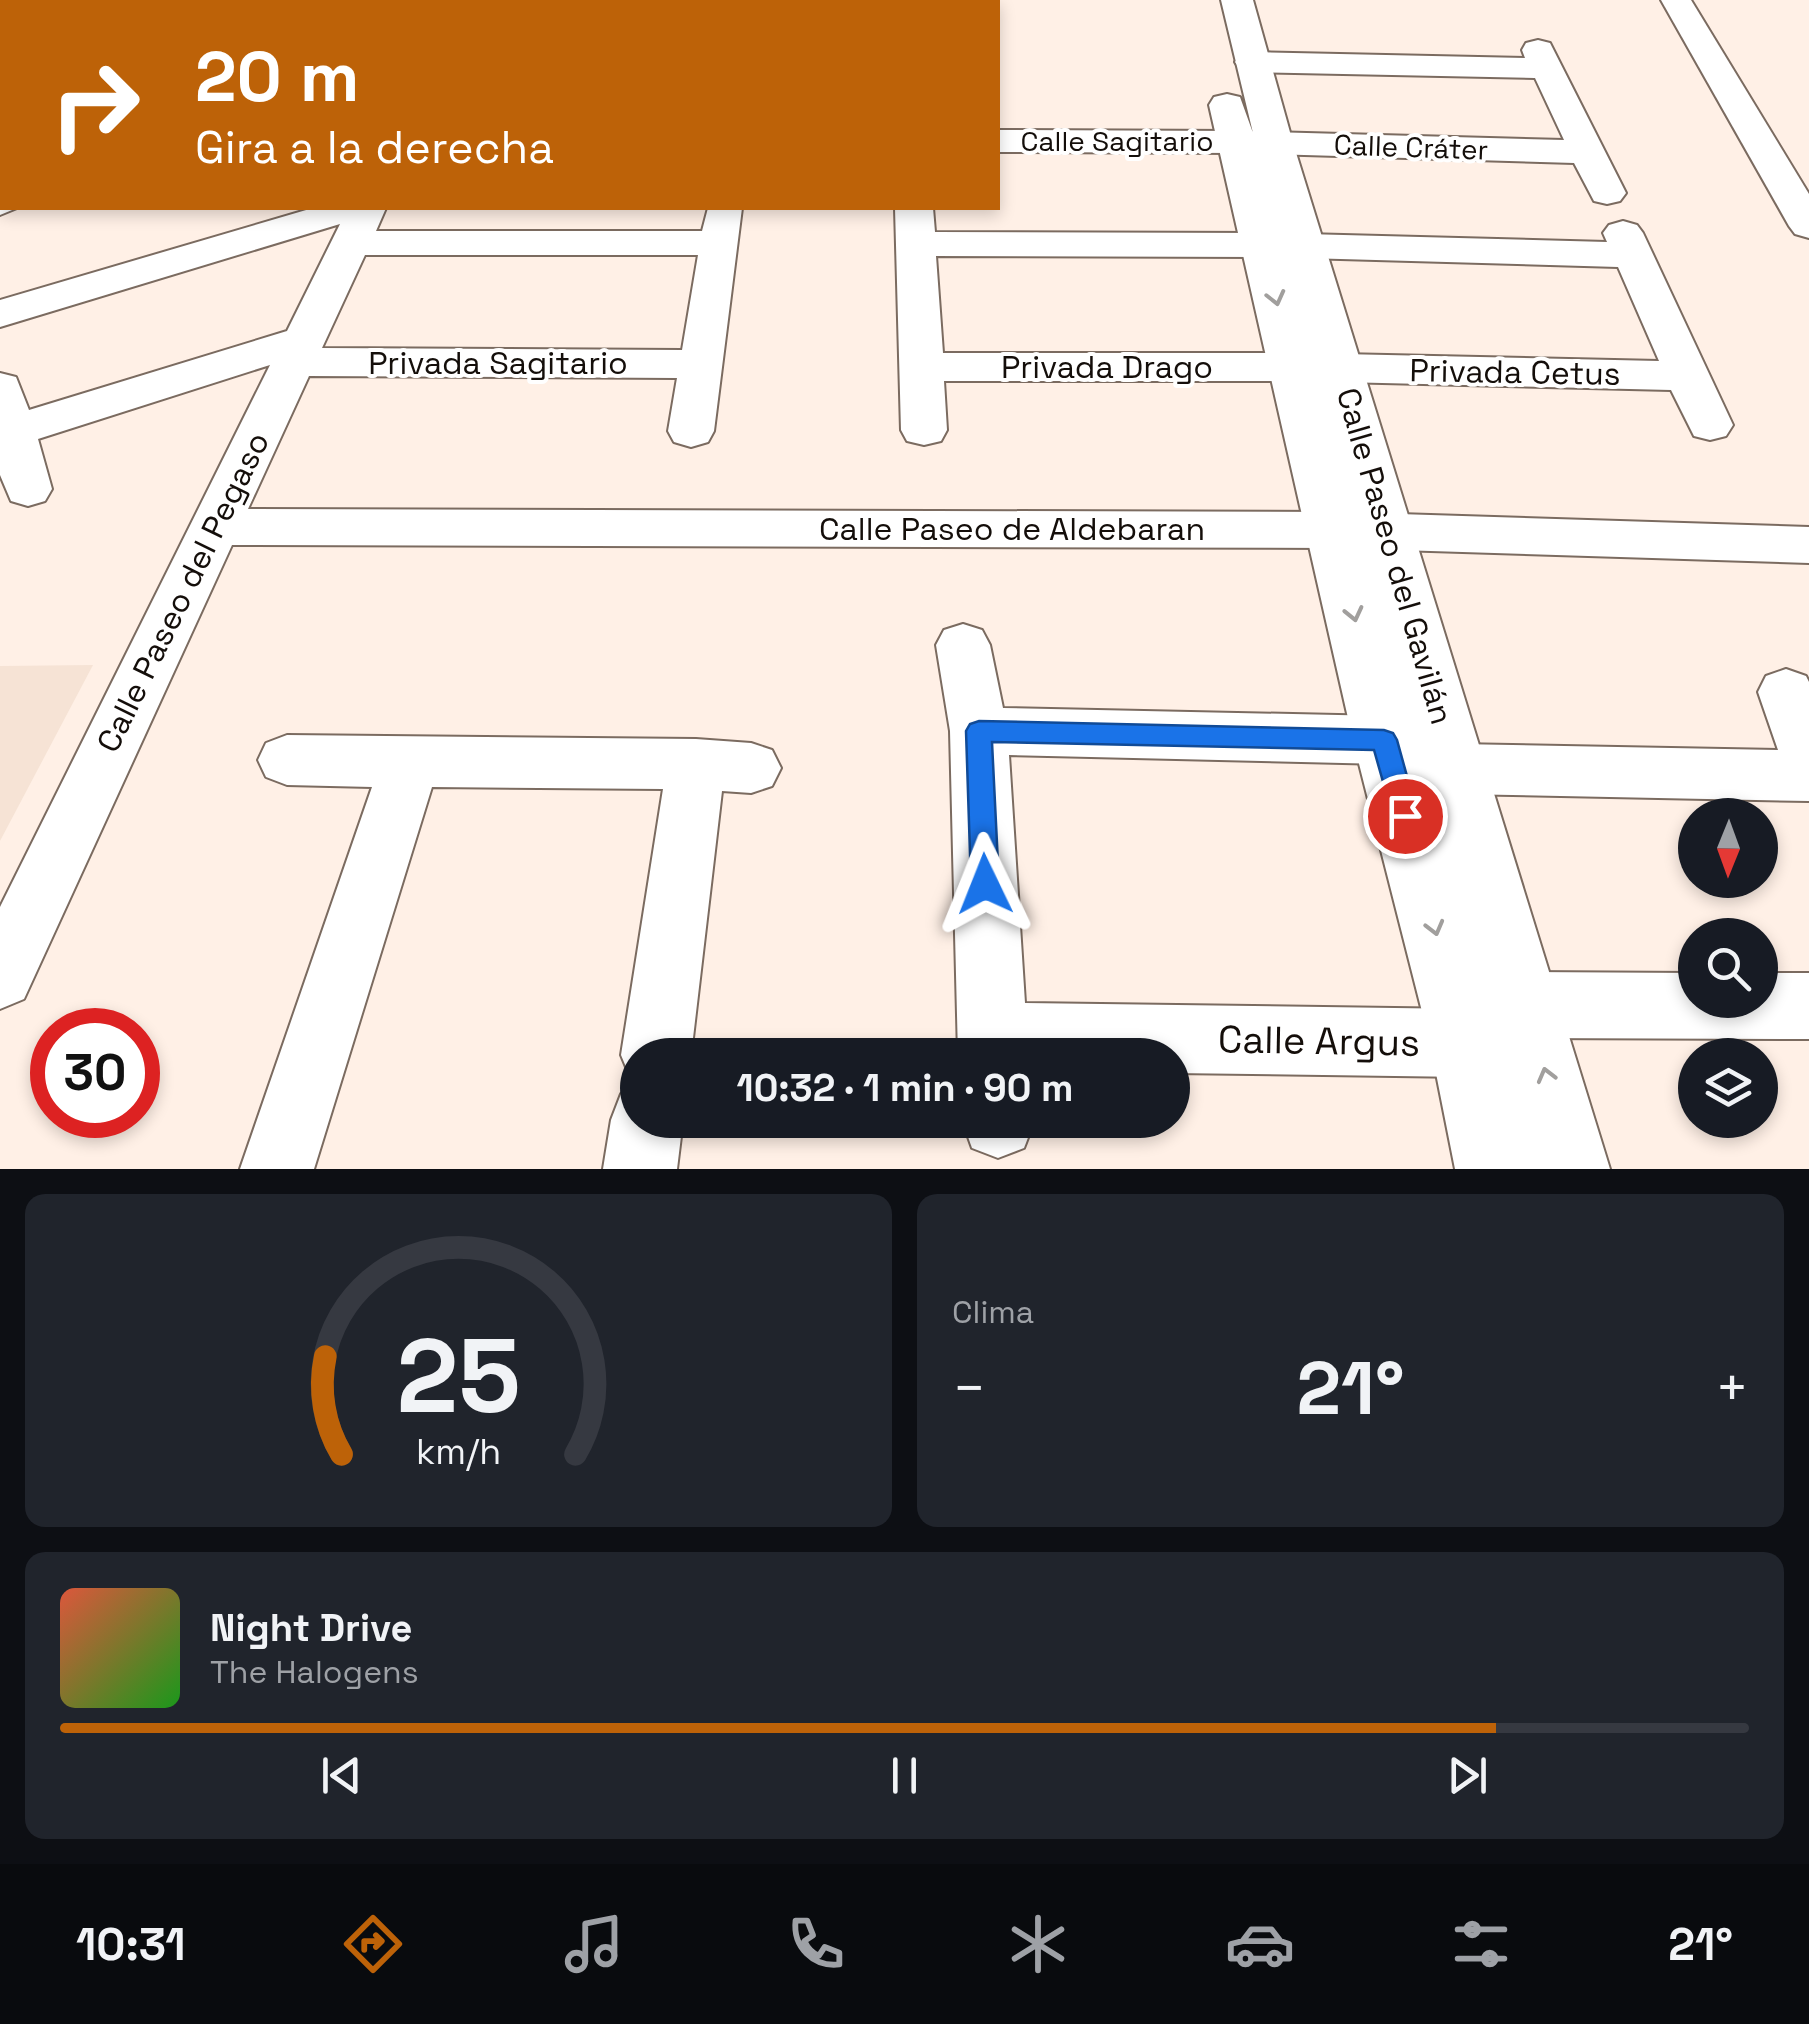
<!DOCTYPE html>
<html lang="es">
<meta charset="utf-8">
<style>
body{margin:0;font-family:"Space Grotesk",sans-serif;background:#20242c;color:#f1f3f6;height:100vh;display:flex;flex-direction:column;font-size:38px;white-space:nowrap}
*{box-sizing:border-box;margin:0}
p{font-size:32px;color:#9ea1a6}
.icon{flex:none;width:55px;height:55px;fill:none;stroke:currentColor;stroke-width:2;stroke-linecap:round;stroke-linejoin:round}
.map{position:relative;height:1169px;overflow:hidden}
.sheet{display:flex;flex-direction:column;gap:25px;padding:25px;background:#0d0f14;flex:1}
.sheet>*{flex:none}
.guide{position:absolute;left:0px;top:0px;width:1000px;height:210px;box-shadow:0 5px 15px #0003;background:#bd6208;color:#fff;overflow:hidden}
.needle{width:65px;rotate:181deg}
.tools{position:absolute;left:1678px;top:798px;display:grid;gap:20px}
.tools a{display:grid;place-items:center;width:100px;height:100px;border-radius:50%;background:#171b24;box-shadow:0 5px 15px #0003;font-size:50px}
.speed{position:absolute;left:30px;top:1008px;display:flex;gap:20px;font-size:50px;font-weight:700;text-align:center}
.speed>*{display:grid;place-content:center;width:130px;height:130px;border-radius:50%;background:#171b24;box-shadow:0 5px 15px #0003;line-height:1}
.speed .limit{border:15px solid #d22;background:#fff;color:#111}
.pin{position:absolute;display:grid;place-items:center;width:85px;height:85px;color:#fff;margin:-42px;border:5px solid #fff;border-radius:50%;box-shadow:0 2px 10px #0007}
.me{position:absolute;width:110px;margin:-55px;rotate:358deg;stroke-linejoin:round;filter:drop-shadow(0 0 8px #0008)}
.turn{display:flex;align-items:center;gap:35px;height:210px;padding:0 30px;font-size:45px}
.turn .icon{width:130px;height:130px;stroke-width:2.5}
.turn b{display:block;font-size:70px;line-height:85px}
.big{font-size:75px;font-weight:700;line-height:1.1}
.sheet .card{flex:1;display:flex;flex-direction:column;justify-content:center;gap:15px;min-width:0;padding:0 35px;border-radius:20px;background:#20242c}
.sheet .dial{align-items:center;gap:0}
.dial svg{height:260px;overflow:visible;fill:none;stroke:#363941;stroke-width:7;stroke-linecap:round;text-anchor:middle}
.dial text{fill:#f1f3f6;stroke:none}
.song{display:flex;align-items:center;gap:30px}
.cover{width:120px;height:120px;border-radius:15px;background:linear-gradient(135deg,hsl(10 70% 55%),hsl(120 70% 35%))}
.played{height:10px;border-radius:5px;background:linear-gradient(90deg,#bd6208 85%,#363941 85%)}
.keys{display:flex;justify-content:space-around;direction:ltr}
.heat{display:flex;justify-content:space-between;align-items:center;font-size:55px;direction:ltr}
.sheet .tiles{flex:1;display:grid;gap:25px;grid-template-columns:1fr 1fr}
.card:last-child{grid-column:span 2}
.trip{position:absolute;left:620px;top:1038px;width:570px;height:100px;border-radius:50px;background:#171b24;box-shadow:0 5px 15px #0003;font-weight:700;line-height:100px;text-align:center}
.menu{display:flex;height:160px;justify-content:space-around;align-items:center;background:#090b0e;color:#9ea1a6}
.menu .icon{width:70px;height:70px}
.menu .selected{color:#bd6208}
.menu b{font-size:45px;color:#f1f3f6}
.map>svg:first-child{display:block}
</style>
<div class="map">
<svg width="1809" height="1169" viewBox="0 0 1809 1169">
<rect width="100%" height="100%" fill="#fff0e6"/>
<!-- built -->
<polygon fill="#f6e3d5" points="93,665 0,841 0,666"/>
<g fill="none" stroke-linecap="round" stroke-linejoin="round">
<!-- service casing -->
<g stroke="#7b6b60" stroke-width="29">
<polyline id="service" points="537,2 538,0"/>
</g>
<!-- minor casing -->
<g stroke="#7b6b60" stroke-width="4">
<g id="minor">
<polygon points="86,0 116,0 117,2 87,2"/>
<polygon points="267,0 298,0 299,2 268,2"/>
<polygon points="1661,0 1691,0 1809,194 1809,238 1795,234 1789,226"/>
<polygon points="1538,40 1550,43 1626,193 1620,201 1607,204 1594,201 1574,163 1236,153 998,152 998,130 1236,131 1564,140 1535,78 1252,72 1240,69 1235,62 1240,55 1252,52 1525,58 1522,50 1526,43"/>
<polygon points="0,106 2,107 2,128 0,128"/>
<polygon points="0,191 2,208 17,208 0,215"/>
<path d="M313,208h73l-10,23h326l6,-23h34l-28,223 -6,11 -17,5 -17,-5 -6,-11 9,-53 -368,-2 -61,133 1087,3 474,15v36l-474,-15 -1103,-3 -208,454 -24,10v-102l270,-542 -232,74 14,50 -7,12 -17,5 -17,-5 -11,-26v-102l16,4 13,33 258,-79 53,-107 -340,103v-27zM365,255h333l-16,95 -360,-2z"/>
<polygon points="895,208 933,208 935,232 1262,233 1276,237 1282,245 1276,253 1262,257 936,256 943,353 1293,353 1309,357 1315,367 1309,377 1293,381 944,381 947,430 941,441 924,445 907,441 901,430"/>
<polygon points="1623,221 1637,225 1643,233 1733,425 1726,436 1710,440 1694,436 1671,390 1341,382 1325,378 1319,368 1325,358 1341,354 1659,361 1618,267 1305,258 1291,254 1285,246 1291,238 1305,234 1607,242 1603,233 1609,225"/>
<polygon points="963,624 982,630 990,645 1003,708 1384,716 1405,723 1413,740 1405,757 1384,764 1009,755 1025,1003 1466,1009 1491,1019 1501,1043 1491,1067 1466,1077 1172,1073 1172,1055 958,1055 950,731 936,645 944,630"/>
<polygon points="1786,669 1806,676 1809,682 1809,801 1457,794 1436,787 1427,769 1436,751 1457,744 1778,750 1758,692 1766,676"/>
<polygon points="287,735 696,739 751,743 772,750 781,768 772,786 751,793 722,791 691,1055 638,1055 638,1082 631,1079 621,1055 663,789 432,787 314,1169 240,1169 372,787 287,785 266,777 258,760 266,743"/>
<polygon points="1527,972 1695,973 1695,1000 1760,1000 1760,973 1809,973 1809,1039 1527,1038 1503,1028 1493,1005 1503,982"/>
<polygon points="638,1088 638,1120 683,1120 677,1169 603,1169 611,1120 621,1094"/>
<polygon points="962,1120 1034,1120 1034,1122 1024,1148 998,1158 972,1148"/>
</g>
</g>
<!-- tertiary casing -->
<g stroke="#7b6b60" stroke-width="4">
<g id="tertiary">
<polygon points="1221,0 1253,0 1293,143 1610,1169 1455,1169 1430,1043 1353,740 1209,105 1214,97 1227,94 1240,97 1253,133"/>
<rect x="0" y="11" width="2" height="20"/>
</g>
</g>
<!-- service -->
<use href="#service" stroke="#fff" stroke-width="25"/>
<!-- minor -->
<use href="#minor" fill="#fff" fill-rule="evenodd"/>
<!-- tertiary -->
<use href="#tertiary" fill="#fff" fill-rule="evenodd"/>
</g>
<!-- one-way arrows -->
<defs><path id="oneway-chevron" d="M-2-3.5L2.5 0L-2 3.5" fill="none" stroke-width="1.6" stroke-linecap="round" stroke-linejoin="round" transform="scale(2.5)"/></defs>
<g stroke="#a19f9d">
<use href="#oneway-chevron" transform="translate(1276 298) rotate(76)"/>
<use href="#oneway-chevron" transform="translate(1354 614) rotate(77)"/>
<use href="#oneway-chevron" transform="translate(1435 928) rotate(75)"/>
<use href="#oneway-chevron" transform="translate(1546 1075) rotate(-105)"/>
</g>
<!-- route -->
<polygon fill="#1a73e8" stroke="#114b97" stroke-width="2.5" points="979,721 1384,730 1393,733 1397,740 1418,816 1414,824 1405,827 1395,824 1374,750 992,742 999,884 995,892 985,896 976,892 971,884 966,731 970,724"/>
<g text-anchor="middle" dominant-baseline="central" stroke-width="8" stroke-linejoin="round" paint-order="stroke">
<!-- far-street labels -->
<g font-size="28" fill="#140e0a" stroke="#fff">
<text x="1117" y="141">Calle Sagitario</text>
<text transform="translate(1411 147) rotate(2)">Calle Cráter</text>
</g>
<!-- street labels -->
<g font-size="32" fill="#140e0a" stroke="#fff">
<text x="498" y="363">Privada Sagitario</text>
<text x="1107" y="367">Privada Drago</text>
<text transform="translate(1515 372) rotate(1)">Privada Cetus</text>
<text x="1012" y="529">Calle Paseo de Aldebaran</text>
<text transform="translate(1395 556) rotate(74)">Calle Paseo del Gavilán</text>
<text transform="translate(183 592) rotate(-64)">Calle Paseo del Pegaso</text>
</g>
<!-- near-street labels -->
<g font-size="38" fill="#140e0a" stroke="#fff">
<text transform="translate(1319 1041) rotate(1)">Calle Argus</text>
</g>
</g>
</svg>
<div class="tools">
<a><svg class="needle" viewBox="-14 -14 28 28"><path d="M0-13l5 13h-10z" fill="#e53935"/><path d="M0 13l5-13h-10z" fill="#9ea1a6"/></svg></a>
<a><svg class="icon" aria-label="search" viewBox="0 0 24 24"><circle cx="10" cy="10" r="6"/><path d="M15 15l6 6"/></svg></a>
<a><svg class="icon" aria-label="layers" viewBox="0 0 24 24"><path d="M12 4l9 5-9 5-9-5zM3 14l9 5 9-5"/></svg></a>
</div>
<div class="speed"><div class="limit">30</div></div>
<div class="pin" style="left:1405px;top:816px;background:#d93025"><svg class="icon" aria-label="arrive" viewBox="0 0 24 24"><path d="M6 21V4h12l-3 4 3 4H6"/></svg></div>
<svg class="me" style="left:985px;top:884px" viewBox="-20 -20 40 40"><path d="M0-17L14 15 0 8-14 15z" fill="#1a73e8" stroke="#fff" stroke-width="4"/></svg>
<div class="trip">10:32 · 1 min · 90 m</div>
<div class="guide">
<div class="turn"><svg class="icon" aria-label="right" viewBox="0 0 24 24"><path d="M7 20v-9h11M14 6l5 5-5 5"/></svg><div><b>20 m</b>Gira a la derecha</div></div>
</div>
</div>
<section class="sheet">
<div class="tiles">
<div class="card dial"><svg viewBox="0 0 100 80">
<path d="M14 69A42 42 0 1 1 86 69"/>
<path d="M14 69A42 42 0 0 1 9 39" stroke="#bd6208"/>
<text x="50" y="56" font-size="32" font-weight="700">25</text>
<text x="50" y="72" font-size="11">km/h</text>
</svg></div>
<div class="card"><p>Clima</p>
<div class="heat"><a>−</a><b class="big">21°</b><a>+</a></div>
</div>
<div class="card">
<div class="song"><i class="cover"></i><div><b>Night Drive</b><p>The Halogens</p></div></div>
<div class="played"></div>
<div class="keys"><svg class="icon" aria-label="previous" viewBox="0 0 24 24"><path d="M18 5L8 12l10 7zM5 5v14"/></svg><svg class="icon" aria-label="pause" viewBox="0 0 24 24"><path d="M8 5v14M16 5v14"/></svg><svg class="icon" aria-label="next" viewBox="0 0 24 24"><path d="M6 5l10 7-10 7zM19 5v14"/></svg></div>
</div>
</div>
</section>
<nav class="menu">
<b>10:31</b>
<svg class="icon selected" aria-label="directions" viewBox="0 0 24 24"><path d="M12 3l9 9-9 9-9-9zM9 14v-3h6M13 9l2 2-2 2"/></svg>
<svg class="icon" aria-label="music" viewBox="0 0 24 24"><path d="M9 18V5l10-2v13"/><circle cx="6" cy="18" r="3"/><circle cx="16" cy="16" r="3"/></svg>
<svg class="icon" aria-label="phone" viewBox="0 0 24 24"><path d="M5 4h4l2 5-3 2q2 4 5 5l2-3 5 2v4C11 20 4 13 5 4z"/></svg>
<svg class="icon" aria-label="climate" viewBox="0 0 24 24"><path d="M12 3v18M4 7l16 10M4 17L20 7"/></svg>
<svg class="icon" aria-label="car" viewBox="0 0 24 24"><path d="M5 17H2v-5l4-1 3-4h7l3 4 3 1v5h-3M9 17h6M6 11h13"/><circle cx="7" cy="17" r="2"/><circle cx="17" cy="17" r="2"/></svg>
<svg class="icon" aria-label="filters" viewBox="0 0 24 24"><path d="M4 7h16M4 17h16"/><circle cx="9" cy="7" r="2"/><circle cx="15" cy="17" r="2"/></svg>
<b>21°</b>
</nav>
